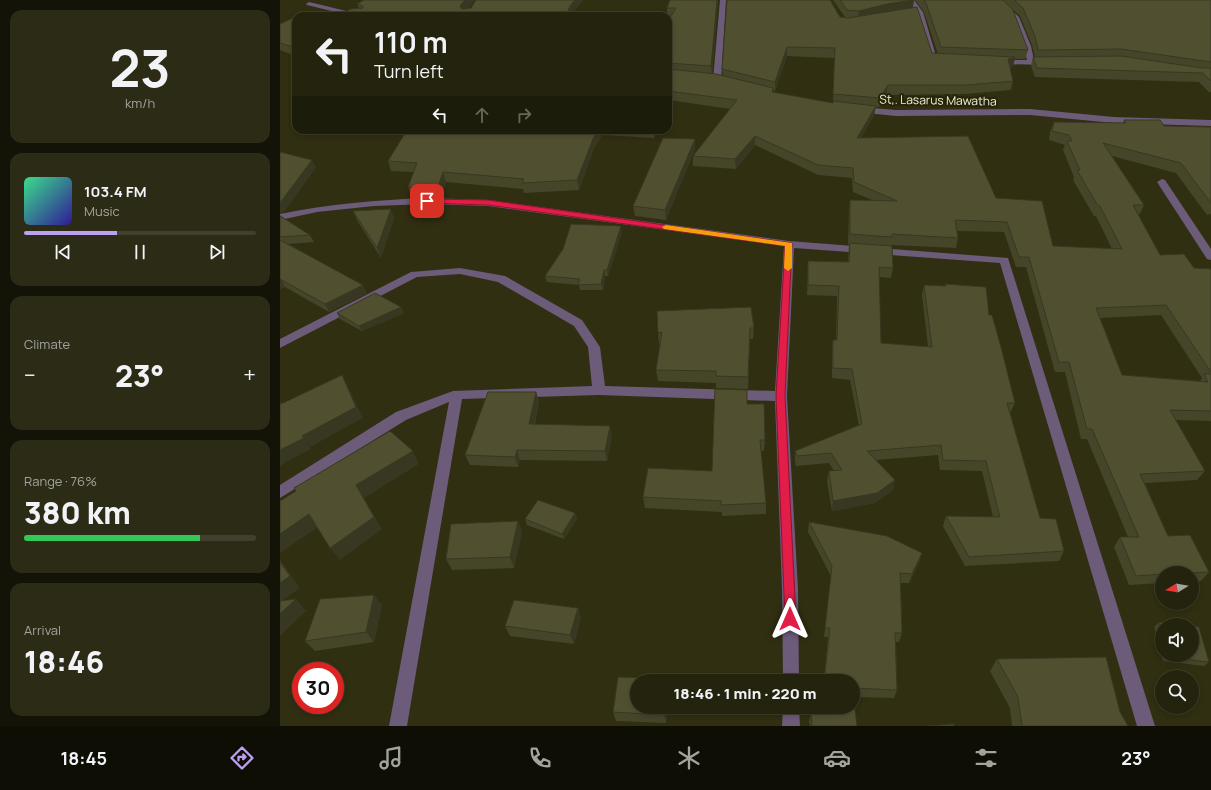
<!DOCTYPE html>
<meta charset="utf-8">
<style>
body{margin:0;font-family:Manrope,sans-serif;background:#2c2b16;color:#f1f3f6;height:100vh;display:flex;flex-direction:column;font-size:15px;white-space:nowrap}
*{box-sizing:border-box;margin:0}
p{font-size:13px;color:#a3a49d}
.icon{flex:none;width:22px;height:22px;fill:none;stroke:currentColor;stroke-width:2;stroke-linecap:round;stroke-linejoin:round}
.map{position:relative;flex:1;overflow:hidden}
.details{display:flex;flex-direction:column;gap:10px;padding:10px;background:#141307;width:280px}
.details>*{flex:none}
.top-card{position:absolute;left:12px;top:12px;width:380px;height:122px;border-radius:12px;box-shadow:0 2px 6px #0003,0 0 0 1px #41402e;background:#24230d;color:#f1f3f6;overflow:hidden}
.needle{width:26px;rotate:259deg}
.buttons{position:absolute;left:875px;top:566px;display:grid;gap:8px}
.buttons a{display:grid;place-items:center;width:44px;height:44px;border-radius:50%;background:#24230d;box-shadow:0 2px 6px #0003,0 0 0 1px #41402e;font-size:20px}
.speed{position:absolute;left:12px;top:662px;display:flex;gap:8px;font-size:20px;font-weight:700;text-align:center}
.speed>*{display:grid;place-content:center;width:52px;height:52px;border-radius:50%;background:#24230d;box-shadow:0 2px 6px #0003,0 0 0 1px #41402e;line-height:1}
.speed .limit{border:6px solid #d22;background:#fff;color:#111}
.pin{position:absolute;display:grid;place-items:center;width:34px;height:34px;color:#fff;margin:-17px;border-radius:8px;box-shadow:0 2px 6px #0006}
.me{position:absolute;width:44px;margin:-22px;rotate:0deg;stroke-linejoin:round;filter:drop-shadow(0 0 3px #0008)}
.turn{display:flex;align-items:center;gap:14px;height:84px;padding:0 16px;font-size:18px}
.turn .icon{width:52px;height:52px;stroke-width:2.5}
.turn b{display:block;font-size:28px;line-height:34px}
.lanes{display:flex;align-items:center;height:38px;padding:0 16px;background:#0003;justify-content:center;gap:20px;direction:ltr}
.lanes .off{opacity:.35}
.big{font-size:30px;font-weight:800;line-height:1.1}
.details .widget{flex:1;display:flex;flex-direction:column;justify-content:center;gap:6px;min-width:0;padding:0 14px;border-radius:12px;background:#2c2b16}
.details .dial{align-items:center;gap:0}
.dial b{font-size:52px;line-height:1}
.song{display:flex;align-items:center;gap:12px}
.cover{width:48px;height:48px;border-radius:6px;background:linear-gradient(135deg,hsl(150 70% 55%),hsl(250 70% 35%))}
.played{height:4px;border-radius:2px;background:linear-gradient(90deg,#bca0f2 40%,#41402e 40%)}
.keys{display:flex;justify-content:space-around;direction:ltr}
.heat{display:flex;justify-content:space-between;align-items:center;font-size:22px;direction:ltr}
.charge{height:6px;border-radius:3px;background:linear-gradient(90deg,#34c759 76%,#41402e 0)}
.trip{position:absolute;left:350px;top:674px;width:230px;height:40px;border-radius:20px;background:#24230d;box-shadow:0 2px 6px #0003,0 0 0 1px #41402e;font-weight:800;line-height:40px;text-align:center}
.dock{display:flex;height:64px;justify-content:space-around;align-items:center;background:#0e0e05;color:#a3a49d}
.dock .icon{width:28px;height:28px}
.dock .active{color:#bca0f2}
.dock b{font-size:18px;color:#f1f3f6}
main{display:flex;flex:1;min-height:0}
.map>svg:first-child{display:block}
</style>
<main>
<section class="details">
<div class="widget dial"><b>23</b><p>km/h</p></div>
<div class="widget">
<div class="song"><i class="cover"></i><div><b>103.4 FM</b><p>Music</p></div></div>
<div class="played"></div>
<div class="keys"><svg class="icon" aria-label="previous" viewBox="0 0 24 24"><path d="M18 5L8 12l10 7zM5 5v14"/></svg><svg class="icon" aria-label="pause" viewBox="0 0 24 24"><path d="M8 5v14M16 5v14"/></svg><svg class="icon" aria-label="next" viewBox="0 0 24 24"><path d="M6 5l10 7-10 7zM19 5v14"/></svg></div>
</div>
<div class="widget"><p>Climate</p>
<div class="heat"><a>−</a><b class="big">23°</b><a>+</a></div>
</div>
<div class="widget"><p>Range · 76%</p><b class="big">380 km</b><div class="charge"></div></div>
<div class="widget"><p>Arrival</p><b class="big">18:46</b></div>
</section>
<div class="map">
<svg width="931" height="726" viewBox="0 0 931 726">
<rect width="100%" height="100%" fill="#302f11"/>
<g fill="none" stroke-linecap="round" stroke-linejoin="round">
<!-- street -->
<g fill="#6d5b7a" fill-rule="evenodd">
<polygon points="440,0 446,0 441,80 437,82 433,80"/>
<polygon points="628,0 634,0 643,12 656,56 655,58 648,56 637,12"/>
<polygon points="714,0 721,0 739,17 751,46 754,60 772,61 772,65 716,64 716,60 747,60 743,46 732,18"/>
<polygon points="29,2 83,15 85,16 72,16 27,5 26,4"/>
<polygon points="297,11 301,11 301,16 293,16"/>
<polygon points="579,107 616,110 750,109 834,117 931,120 931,126 834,123 750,115 616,116 576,112 576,108"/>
<polygon points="882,179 885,180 931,249 931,260 927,259 877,182"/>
<path d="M147,198l61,2 301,41 219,17 147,468h-18l-137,-463 -206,-15 -7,148 11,192 1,93h-16l-1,-93 -7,-187 -176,-6 -137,4 -55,327h-18l60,-324 -43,18 -126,78v-13l116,-73 57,-21 139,-5 -4,-39 -14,-21 -76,-44 -38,-8 -43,3 -137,71v-9l131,-67 49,-4 45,8 77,44 18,27 5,39 170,5 9,-145 -296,-40 -61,-2 -53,2 -57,6 -37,8v-6c49,-10 97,-14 147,-16z"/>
<polygon points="503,707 519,707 520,726 502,726"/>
</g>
</g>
<!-- wall -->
<g fill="#45452a" fill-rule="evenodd">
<polygon points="84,0 194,0 188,8 191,8 196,0 303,0 291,16 79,8 77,4"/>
<path d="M390,0h48l-6,74 11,2 -1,-7 118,-52h5l-12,-17h81l-1,8 19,45 6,1 -14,-42 -9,-12h296v92h-2l-10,-10 -164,-5 -4,-11 2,-9h2l-3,-12 -12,-29 -13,-12 21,46 -3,9h-10l-2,7 -3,1 3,14 -2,9 -47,4 -78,1 -7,12h-4l-1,8 -13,23 135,60 57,48 59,3 -16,-33h-2l-21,-36 1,-3 -11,-27 2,-5 -16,-5 1,-8 4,-10 69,1 1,-3 40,6 47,1v87l-4,1 -31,-42 -64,-17 32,49 -5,10h-1l22,40 34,13 17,1v152l-35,-1 29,51 -8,9 -52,3 23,53 41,36 -8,9 -9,1v-9h-30v10l-33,2 -15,-38 6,-10h8l-41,-98h-6l-16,-67h-10l-29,-105h-10l-12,-35 -47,-1 1,7 -2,10 -65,-3 2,23 -2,10 -12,-1 2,66 47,4 -6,-52 2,-10 21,1v-2l44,31 26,88 -5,10 30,105 24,33 -5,10 -94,5 -22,-40 3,-10 47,1 -11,-46 -42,-1 -2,-15 -62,5 17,30 -18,13 -43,8 -5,-30 2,-10h5l-5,-8 -33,3 -1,-4v-11l64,-25 -9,-46 -18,-2v-28l1,-10h3l1,-44 -30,-1 1,-34 40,1 1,-18h-1l1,-34 1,-10h22l-19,-8 -1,-14 -34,-3 -63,-30 -19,24 -43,-3v-10l37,-47 -61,-9 -1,2v-81l3,-5h-4v-8zM507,56l47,2 -1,45 -60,-11v-2l2,1zM881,315l41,63 -2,3 -78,-6 -22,-57z"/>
<polygon points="16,17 16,56 0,50 0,24"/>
<polygon points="127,130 377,130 374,138 323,135 314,148 299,190 244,193 243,189 166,182 161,197 132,197 128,187 134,172 111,171 108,161"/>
<polygon points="415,139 415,149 386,220 355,216 353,206"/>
<polygon points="73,211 114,218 101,258 77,220"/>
<polygon points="0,215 1,216 30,235 34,242 8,244 87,293 49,312 5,287 0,289"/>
<polygon points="342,232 328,276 325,276 323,290 300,290 299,285 267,282 265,276"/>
<polygon points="57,313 124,313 82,331 60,319"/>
<polygon points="474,328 473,339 470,339 468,389 436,388 436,383 378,381 376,370 380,344 379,344 378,333"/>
<polygon points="256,392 259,402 255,424 332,436 327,461 240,460 238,467 190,465 185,455"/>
<polygon points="467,404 485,440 484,451 481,451 486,503 486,514 442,516 442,512 365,508 363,497 432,471"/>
<polygon points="295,513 297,519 284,539 247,525 245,519"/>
<polygon points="238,521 242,532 234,568 172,570 166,559"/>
<polygon points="529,522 642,553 639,563 629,583 621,583 622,633 619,642 616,642 617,690 614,698 573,697 577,726 530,726 529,721 531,713 540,712 541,707 573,707 573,681 544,681 548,637 544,637 551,576 528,532"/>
<polygon points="102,605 94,642 35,651 25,641"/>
<polygon points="298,608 301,618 294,644 230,636 225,626"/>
<polygon points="879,622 882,625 882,655 912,655 929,662 924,666 883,661 874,627"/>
<polygon points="717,659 840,712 848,726 732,726 730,708 710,671"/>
<polygon points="357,707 388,707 386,723 336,721 333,712"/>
</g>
<!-- shaded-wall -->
<g fill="#383822">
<polygon points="185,0 194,0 183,15 180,6"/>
<polygon points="295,0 303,0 291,16 286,16 290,6"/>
<polygon points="437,0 438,0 432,75 431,66"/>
<polygon points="634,0 632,9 578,19 579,11 607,4"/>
<polygon points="507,47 507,56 495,91 495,82"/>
<polygon points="735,57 733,66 726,68 728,59"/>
<polygon points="608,85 606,95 599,107 600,98"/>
<polygon points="596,106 594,115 576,148 577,138"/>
<polygon points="318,130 322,130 323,135 314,148 299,190 297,180 313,139"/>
<polygon points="374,130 377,130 374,138"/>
<polygon points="475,136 475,145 456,169 455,159"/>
<polygon points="415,139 415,149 386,220 385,210"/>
<polygon points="32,160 36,168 4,212 0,213 0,203"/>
<polygon points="163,172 166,182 161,197 158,187"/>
<polygon points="111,209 114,218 101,258 97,248"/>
<polygon points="341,226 342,232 328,276 327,270"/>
<polygon points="324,270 325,276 323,290 321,284"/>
<polygon points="0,279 1,279 5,287 0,289"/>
<polygon points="83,285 87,293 49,312 45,304"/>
<polygon points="121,307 124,313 82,331 79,326"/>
<polygon points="470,328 470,339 468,389 468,377"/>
<polygon points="62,375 68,387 83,418 30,447 22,436"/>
<polygon points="256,392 259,402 252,434 249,424"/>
<polygon points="330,426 332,436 327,461 325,451"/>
<polygon points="24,438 31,449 9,460 0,466 0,450"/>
<polygon points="237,450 240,460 238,467 235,457"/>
<polygon points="133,451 139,464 84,498 102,529 60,560 50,548 76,485"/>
<polygon points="615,480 613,490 595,503 552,511 553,501"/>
<polygon points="295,513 297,519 284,539 282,534"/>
<polygon points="29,514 38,527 0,553 0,534"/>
<polygon points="238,521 242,532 234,568 230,557"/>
<polygon points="642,553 639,563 629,583 632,574"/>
<polygon points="0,559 20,588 0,602"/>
<polygon points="94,595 102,605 94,642 86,632"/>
<polygon points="16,599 26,611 0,636 0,614"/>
<polygon points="298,608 301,618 294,644 290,635"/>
<polygon points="385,707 388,707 386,723 384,715"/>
</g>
<!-- building -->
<g fill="#505031" stroke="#383822">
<polygon points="84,0 185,0 180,6 182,9 191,8 196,0 295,0 290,6 286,16 59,16 70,9 83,8 83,6 77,4"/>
<polygon points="390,0 437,0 431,66 388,63 388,21 396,8 387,8"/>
<polygon points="447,0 550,0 560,17 568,18 637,7 652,53 735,57 728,59 733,81 686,85 608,85 600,98 553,94 555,48 507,47 495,82 442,69"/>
<polygon points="560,0 634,0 607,4 579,11 567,10"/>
<polygon points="644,0 723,0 733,10 748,50 661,47 646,3"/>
<polygon points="734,0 931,0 931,62 841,49 758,50 755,36 743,8"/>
<polygon points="15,17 16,17 16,48 0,43 0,24"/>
<polygon points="841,56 922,68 931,68 931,81 923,73 757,68 753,57"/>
<polygon points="388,69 436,74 493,88 492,92 553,103 553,101 596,106 577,138 688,136 716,198 762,201 773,246 842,249 820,206 818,206 797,170 800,170 787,141 792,141 789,135 772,131 774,122 846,123 844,120 880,120 884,126 931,127 931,203 901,163 823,143 864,205 853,205 880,255 904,254 914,268 931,269 931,372 886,305 816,308 842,375 928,382 924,374 931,374 931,411 890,410 925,471 860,474 888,536 910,535 929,572 909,573 882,573 882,574 856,576 840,537 859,537 812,429 807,429 789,362 779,362 749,257 739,257 727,222 675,220 678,238 612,234 612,237 570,234 570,200 617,201 574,182 573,168 538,165 475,136 455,159 413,156 457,100 388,91"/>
<polygon points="127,130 318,130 313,139 297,180 242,183 244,179 163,172 158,187 128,187 137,163 108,161"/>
<polygon points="383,138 415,139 385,210 353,206"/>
<polygon points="0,152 32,160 0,203"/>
<polygon points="111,209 97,248 73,211"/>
<polygon points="0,216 30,235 0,237"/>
<polygon points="291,224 341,226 327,270 324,270 321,284 298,285 300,279 265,276 283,249"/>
<polygon points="0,240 83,285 45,304 0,279"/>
<polygon points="570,243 612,246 613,268 599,267 601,343 652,347 644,285 666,286 665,284 706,287 709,315 712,315 721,347 735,403 727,403 760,518 776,519 784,551 689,557 666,516 720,517 706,461 663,460 661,445 587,451 615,480 597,493 553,501 549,471 562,470 551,453 517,456 515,451 582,424 572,369 553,368 553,340 557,340 559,286 528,285 528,261 569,262"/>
<polygon points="95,293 121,307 79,326 57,313"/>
<polygon points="471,307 474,328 470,328 468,377 436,376 436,371 376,370 382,332 378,333 377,311"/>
<polygon points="62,375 76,407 22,436 24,438 0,450 0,402 1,404"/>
<polygon points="435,389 467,390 467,404 484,404 485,440 480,440 486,503 441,505 441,501 363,497 368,468 432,471"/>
<polygon points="208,392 256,392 249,424 330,426 325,451 237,450 235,457 185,455"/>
<polygon points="110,431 133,451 76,485 94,517 50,548 29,514 0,534 0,501 16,491 14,488"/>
<polygon points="258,500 295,513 282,534 245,519"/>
<polygon points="238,521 230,557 166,559 171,524"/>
<polygon points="529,522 607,536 642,553 632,574 620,573 622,633 615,633 617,690 573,688 573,681 544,681 550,628 545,628 552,566"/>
<polygon points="0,562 10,576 0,583"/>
<polygon points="94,595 86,632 25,641 40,599"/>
<polygon points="16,599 0,614 0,601"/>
<polygon points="234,600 298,608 290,635 225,626"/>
<polygon points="879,622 901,625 882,625 882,636"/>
<polygon points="912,626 919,627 929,662 887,657 887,655 912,655"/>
<polygon points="826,657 840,712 848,726 742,726 738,697 717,659"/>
<polygon points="338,677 388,679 388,681 357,681 357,707 385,707 384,715 333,712"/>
<polygon points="573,693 577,726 532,726 531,713 541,712 542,707 573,707"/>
<polygon points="674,724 674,726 647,726"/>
</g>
<!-- route -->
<polygon fill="#e11d48" stroke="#92132f" points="147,199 208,200 512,243 505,396 516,619 515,623 510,625 506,623 505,619 496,396 505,246 208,205 144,203 144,200"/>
<!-- slow -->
<polygon fill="#f59e0b" points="386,225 512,243 512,268 508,271 504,268 505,246 384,229 382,227"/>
<g text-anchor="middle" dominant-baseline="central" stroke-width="4" stroke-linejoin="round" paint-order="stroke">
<!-- far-street labels -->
<g font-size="12" fill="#eff0de" stroke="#262507">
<text transform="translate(658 100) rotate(1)">St,. Lasarus Mawatha</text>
</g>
</g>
</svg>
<div class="buttons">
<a><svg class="needle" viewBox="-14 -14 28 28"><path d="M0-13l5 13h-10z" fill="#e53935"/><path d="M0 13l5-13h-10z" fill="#a3a49d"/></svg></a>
<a><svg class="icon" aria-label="sound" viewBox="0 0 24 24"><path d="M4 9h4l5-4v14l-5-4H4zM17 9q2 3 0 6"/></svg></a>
<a><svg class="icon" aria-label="search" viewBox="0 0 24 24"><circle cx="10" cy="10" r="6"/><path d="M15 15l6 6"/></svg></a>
</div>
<div class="speed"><div class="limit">30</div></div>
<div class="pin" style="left:147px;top:201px;background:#d93025"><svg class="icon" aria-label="arrive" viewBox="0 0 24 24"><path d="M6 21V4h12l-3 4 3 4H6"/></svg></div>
<svg class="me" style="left:510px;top:619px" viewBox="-20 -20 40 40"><path d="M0-17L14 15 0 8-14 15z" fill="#e11d48" stroke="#fff" stroke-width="4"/></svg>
<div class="trip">18:46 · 1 min · 220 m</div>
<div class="top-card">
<div class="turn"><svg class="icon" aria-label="left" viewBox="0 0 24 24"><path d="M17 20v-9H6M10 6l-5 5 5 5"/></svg><div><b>110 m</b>Turn left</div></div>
<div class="lanes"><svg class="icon" aria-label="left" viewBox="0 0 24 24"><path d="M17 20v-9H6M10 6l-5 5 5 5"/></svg><svg class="icon off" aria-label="ahead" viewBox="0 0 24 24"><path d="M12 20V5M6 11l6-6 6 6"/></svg><svg class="icon off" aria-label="right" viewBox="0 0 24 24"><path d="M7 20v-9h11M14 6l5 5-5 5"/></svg></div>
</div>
</div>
</main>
<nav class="dock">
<b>18:45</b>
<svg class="icon active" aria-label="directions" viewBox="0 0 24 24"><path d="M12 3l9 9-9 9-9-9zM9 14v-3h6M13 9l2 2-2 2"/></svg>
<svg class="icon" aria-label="music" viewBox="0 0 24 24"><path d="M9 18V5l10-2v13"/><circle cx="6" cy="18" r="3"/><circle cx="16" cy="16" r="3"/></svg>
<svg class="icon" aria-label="phone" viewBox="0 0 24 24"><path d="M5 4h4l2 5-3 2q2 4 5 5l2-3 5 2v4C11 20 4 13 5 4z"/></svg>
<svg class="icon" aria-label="climate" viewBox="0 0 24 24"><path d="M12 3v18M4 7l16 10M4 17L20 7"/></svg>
<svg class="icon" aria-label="car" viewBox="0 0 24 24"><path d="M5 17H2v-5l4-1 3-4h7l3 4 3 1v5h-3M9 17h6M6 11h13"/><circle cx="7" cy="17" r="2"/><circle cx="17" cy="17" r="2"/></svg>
<svg class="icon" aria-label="filters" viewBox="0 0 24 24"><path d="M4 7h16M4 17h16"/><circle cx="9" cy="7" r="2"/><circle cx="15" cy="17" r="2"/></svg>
<b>23°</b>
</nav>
